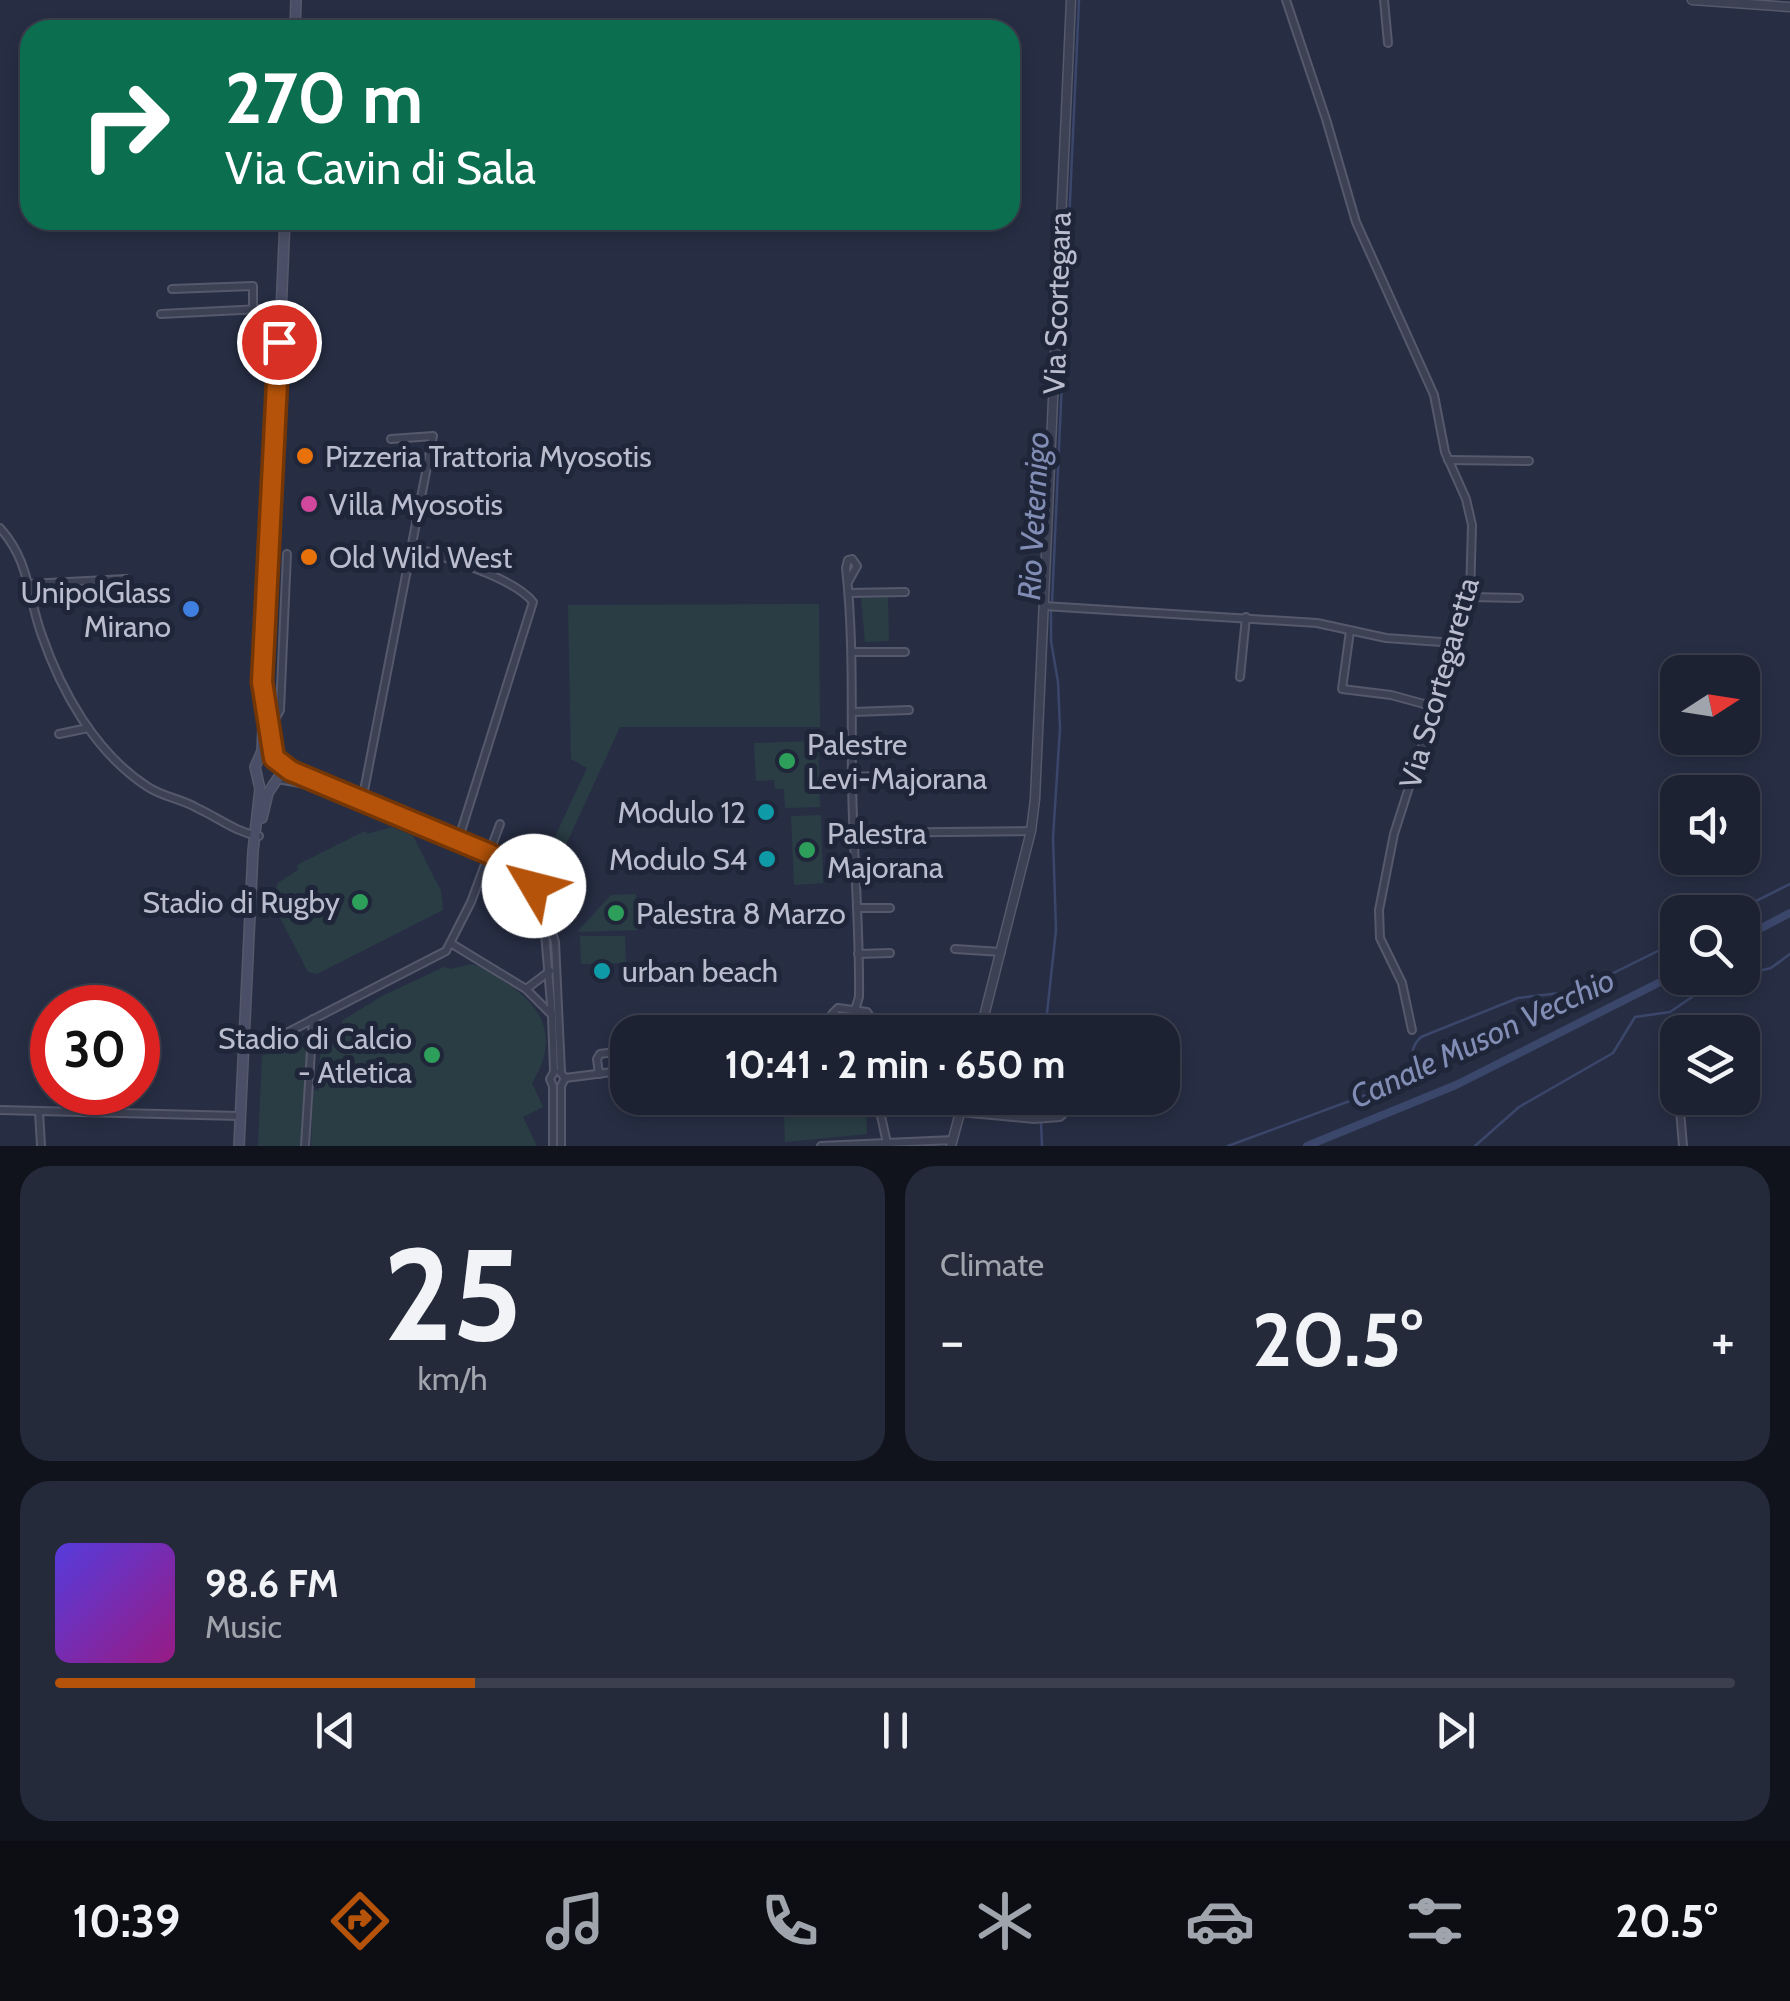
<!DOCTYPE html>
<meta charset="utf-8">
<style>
body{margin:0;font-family:Cabin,sans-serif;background:#252a3b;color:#f1f3f6;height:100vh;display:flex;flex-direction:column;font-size:38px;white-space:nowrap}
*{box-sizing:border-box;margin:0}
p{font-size:32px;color:#a0a4ac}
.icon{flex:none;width:55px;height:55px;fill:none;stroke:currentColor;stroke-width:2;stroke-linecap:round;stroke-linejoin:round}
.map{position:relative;height:1146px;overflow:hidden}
.panel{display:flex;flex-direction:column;gap:20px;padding:20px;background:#10131c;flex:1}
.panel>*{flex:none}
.banner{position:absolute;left:20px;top:20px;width:1000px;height:210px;border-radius:30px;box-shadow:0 5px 15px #0003,0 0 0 2px #3b3f4e;background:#0b6e4f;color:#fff;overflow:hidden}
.needle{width:65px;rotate:78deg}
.controls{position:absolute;left:1660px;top:655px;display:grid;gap:20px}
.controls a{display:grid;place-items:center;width:100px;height:100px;border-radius:20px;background:#1d2233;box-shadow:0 5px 15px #0003,0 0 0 2px #3b3f4e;font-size:50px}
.speed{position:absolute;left:30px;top:985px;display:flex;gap:20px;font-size:50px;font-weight:700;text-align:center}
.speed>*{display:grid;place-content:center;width:130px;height:130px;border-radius:50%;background:#1d2233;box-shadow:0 5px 15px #0003,0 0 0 2px #3b3f4e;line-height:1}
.speed .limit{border:15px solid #d22;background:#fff;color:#111}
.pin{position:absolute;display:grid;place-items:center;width:85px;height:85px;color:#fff;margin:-42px;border:5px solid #fff;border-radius:50%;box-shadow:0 2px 10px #0007}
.me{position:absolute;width:110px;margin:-55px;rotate:307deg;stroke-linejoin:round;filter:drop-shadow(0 0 8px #0008)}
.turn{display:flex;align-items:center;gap:35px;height:210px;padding:0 40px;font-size:45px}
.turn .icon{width:130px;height:130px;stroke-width:2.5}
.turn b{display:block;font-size:70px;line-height:85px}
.big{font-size:75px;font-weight:700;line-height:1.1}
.panel .tile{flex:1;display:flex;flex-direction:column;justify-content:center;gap:15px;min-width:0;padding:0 35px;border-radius:30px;background:#252a3b}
.panel .dial{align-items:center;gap:0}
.dial b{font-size:130px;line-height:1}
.song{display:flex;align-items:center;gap:30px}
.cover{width:120px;height:120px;border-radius:15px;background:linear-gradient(135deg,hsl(250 70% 55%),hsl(310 70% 35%))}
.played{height:10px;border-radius:5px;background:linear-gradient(90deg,#b45309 25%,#3b3f4e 25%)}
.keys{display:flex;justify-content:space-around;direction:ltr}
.heat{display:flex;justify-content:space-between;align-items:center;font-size:55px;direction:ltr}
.panel .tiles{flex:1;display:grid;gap:20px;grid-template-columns:1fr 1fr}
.tile:last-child{grid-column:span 2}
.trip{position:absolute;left:610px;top:1015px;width:570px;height:100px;border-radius:30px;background:#1d2233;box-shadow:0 5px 15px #0003,0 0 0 2px #3b3f4e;font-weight:700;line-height:100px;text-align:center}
.tabs{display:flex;height:160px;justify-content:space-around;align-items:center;background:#0c0e14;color:#a0a4ac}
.tabs .icon{width:70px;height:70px}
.tabs .on{color:#b45309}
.tabs b{font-size:45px;color:#f1f3f6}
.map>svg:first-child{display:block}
</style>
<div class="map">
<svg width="1790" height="1146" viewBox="0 0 1790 1146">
<rect width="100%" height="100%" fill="#272e44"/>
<!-- green -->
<g fill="#2a3d45">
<polygon points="888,597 889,641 865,642 861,598"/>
<polygon points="819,604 820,727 620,727 552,875 544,885 537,875 587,768 571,759 568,605"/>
<polygon points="818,741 820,807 785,808 784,789 775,789 774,780 756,781 754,743"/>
<polygon points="821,815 823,883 794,885 791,816"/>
<polygon points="392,827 413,836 441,891 443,910 317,974 308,972 276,910 274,898 278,883 298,870 297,865 365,831 367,834"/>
<polygon points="636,894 637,930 577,932 611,895"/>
<polygon points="580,936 625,936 626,963 581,964"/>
<path d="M470,964c13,2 24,11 35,18 40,26 54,57 27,101l11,24 -20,10 14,29h-226l2,-55 6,-1c0,-33 -3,-43 24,-65l-1,-4 40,-25 62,-29 7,2z"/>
<polygon points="311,1030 305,1146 258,1146 262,1056"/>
<polygon points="816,1098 866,1098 867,1134 785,1142 784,1115 817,1114"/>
</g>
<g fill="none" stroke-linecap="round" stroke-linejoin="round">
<!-- stream -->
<g stroke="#3b466b" stroke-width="2.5">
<polyline points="1052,603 1079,0"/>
<polyline points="1734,912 1790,884"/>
<polyline points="1742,975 1771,968 1790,954"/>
<polyline points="1045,1032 1056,930 1053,838 1060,728 1058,682 1051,641 1051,611"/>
<polyline points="1040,1098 1042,1146"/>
<path d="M1228,1146l173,-64c15,-13 5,-32 20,-45l97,-39 59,-7 101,-50"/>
<polyline points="1475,1146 1519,1107 1613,1053 1635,1017 1670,1012 1714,982 1733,978"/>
</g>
<!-- canal -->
<g stroke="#3b466b" stroke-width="8">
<polyline points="1742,938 1790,913"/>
<polyline points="1307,1146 1456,1085 1678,973"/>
</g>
<!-- minor casing -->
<g stroke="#55596b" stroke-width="10">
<g id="minor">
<polyline points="1286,0 1326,119 1356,222 1434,395 1445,452 1466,499 1472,525 1470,597 1394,834 1379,910 1380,938 1402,983 1412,1030"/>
<polyline points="1384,0 1388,43"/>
<polyline points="187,220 285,221"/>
<polyline points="172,289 253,286 253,310"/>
<polyline points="161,314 281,308"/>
<polyline points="1448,460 1529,461"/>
<path d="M0,528c30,34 27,65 41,105 20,58 54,120 107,154 15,10 34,12 49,21 22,10 38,24 62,28"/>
<path d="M413,547c32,11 100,30 120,55l-75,239"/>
<path d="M848,582l9,-16 -5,-7 -4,1 -2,8c8,71 5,143 6,214 1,72 8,143 7,215l-4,13"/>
<polyline points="29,584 126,579"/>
<polyline points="849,593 905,592"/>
<polyline points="1470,597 1519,598"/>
<polyline points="1044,606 1317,623 1386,638 1455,643"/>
<polyline points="1350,631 1342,689 1391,695 1424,704 1436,702"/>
<polyline points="852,652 905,652"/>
<polyline points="1240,677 1246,617"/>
<polyline points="853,712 909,710"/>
<polyline points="269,730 280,710 287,554"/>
<polyline points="59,734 88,728"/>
<polyline points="281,764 490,854 528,880 541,899 555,942 561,1072"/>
<polyline points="852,777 908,775"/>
<polyline points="278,779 305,784 487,860 513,875 529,892 545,933 552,1016 554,1072 550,1079 553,1086 553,1146"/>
<polyline points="362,801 433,436 391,439"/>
<polyline points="854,833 1031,831"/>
<polyline points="858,908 890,908"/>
<polyline points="452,944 526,989 552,1015"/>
<polyline points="955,949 1001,952"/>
<polyline points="858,954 890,953"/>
<polyline points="526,989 550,971"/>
<polyline points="871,1021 971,1020"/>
<polyline points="720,1032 825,1022 863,1026 871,1018 867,1012 838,1008 832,1014 837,1023"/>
<polyline points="1674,1042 1678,1080"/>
<polyline points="243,1051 267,1043 446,951 471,902 500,824"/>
<polyline points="560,1072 565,1078 561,1086 561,1146"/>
<polyline points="599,1074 597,1059 600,1054 628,1050"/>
<polyline points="565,1078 628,1070"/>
<polyline points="877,1098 887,1143"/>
<polyline points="1679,1098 1683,1146"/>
<polyline points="878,1102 915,1098"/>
<polyline points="0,1110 240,1116"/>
<polyline points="39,1111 41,1146"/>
<polyline points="960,1112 1034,1119 1060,1117 1064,1113 1064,1098"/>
<polyline points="305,1146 313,1019"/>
<polyline points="821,1146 953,1140"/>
</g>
</g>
<!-- tertiary casing -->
<g stroke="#55596b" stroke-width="11">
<g id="tertiary">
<polyline points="1692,0 1790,7"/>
<polyline points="980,1032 1031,831 1035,799 1071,0"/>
<polyline points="951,1146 964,1098"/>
</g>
</g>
<!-- secondary casing -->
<g stroke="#55596b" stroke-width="12">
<g id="secondary">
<polyline points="295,30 296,0"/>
<polyline points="262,818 268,793 282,772 272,751 267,723"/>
<polyline points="239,1146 253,851 260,789 255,767 262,751 285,220"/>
</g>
</g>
<!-- minor -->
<use href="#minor" stroke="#3c4154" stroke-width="6"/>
<!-- tertiary -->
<use href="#tertiary" stroke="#3c4154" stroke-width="8"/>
<!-- secondary -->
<use href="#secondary" stroke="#4a4f67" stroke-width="9"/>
</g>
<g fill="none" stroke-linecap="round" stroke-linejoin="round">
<!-- route casing -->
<g stroke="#753606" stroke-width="25">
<polyline id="route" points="279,342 262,682 274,758 291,771 490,854 518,870 534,886"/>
</g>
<!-- route -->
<use href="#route" stroke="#b45309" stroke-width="18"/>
</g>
<!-- markers -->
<g fill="#e8710a" stroke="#202639" stroke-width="4">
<circle cx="305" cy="456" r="10"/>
<circle cx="309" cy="557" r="10"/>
</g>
<circle fill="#d1479c" stroke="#202639" stroke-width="4" cx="309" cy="504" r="10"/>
<circle fill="#3f7fe0" stroke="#202639" stroke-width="4" cx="191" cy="609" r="10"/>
<g fill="#2e9e5b" stroke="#202639" stroke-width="4">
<circle cx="787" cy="761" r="10"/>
<circle cx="807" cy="850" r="10"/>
<circle cx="360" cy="902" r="10"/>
<circle cx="616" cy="913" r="10"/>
<circle cx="432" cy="1055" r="10"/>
</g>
<g fill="#0f9aa8" stroke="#202639" stroke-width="4">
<circle cx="766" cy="812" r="10"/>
<circle cx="767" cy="859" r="10"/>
<circle cx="602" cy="971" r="10"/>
</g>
<g text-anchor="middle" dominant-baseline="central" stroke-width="10" stroke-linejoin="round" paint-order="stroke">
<!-- street labels -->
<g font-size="30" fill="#babdcd" stroke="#202639">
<text transform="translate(1057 303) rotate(-88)">Via Scortegara</text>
<text transform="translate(1439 683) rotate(-74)">Via Scortegaretta</text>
</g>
<!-- poi labels -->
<g font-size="30" fill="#babdcd" stroke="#202639" text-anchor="start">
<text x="325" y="456">Pizzeria Trattoria Myosotis</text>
<text x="329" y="504">Villa Myosotis</text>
<text x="329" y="557">Old Wild West</text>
<text x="171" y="592" text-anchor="end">UnipolGlass<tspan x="171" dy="34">Mirano</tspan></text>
<text x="807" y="744">Palestre<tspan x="807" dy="34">Levi-Majorana</tspan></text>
<text x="746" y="812" text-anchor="end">Modulo 12</text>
<text x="827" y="833">Palestra<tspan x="827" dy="34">Majorana</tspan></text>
<text x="747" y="859" text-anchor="end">Modulo S4</text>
<text x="340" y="902" text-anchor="end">Stadio di Rugby</text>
<text x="636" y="913">Palestra 8 Marzo</text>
<text x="622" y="971">urban beach</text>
<text x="412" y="1038" text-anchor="end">Stadio di Calcio<tspan x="412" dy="34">- Atletica</tspan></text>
</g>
<!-- water labels -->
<g font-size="32" font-style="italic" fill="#818db4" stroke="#202639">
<text transform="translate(1033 516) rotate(-87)">Rio Veternigo</text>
<text transform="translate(1482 1038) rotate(-25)">Canale Muson Vecchio</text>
</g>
</g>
</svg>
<div class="controls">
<a><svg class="needle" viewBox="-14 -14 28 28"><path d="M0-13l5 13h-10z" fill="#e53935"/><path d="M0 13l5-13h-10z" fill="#a0a4ac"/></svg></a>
<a><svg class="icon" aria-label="sound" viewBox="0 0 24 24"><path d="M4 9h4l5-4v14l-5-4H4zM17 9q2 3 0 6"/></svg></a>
<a><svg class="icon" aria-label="search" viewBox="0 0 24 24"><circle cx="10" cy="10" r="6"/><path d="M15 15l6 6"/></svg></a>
<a><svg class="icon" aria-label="layers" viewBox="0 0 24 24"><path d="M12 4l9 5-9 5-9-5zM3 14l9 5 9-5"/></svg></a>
</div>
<div class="speed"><div class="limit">30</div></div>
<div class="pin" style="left:279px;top:342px;background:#d93025"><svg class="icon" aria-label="arrive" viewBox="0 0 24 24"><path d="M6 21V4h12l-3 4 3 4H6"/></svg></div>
<svg class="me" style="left:534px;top:886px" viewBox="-20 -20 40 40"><circle r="19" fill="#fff"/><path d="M0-13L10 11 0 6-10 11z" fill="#b45309"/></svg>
<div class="trip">10:41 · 2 min · 650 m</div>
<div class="banner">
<div class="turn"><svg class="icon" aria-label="right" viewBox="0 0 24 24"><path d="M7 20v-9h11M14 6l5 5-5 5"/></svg><div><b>270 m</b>Via Cavin di Sala</div></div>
</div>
</div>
<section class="panel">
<div class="tiles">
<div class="tile dial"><b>25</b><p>km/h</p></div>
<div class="tile"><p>Climate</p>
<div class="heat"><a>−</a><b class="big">20.5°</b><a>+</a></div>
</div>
<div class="tile">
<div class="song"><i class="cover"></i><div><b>98.6 FM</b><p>Music</p></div></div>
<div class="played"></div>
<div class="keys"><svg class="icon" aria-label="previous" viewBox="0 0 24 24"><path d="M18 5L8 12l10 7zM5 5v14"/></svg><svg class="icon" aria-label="pause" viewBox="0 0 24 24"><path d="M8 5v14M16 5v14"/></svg><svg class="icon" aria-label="next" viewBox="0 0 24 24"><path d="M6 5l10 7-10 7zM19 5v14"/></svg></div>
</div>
</div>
</section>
<nav class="tabs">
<b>10:39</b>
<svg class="icon on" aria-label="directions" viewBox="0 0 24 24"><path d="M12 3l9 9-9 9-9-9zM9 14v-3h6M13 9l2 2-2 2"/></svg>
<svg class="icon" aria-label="music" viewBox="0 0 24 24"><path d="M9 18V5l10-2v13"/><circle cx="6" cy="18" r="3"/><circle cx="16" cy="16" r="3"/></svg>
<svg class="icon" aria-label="phone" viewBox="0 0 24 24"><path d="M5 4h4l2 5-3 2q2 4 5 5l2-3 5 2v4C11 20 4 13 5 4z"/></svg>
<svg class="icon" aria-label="climate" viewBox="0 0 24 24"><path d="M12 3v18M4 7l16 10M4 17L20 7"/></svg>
<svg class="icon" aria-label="car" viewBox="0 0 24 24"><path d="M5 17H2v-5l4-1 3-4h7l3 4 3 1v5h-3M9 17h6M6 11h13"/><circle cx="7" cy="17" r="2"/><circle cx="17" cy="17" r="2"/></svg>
<svg class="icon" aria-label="filters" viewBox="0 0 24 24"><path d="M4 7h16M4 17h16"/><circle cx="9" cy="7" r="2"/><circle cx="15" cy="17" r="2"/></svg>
<b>20.5°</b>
</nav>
